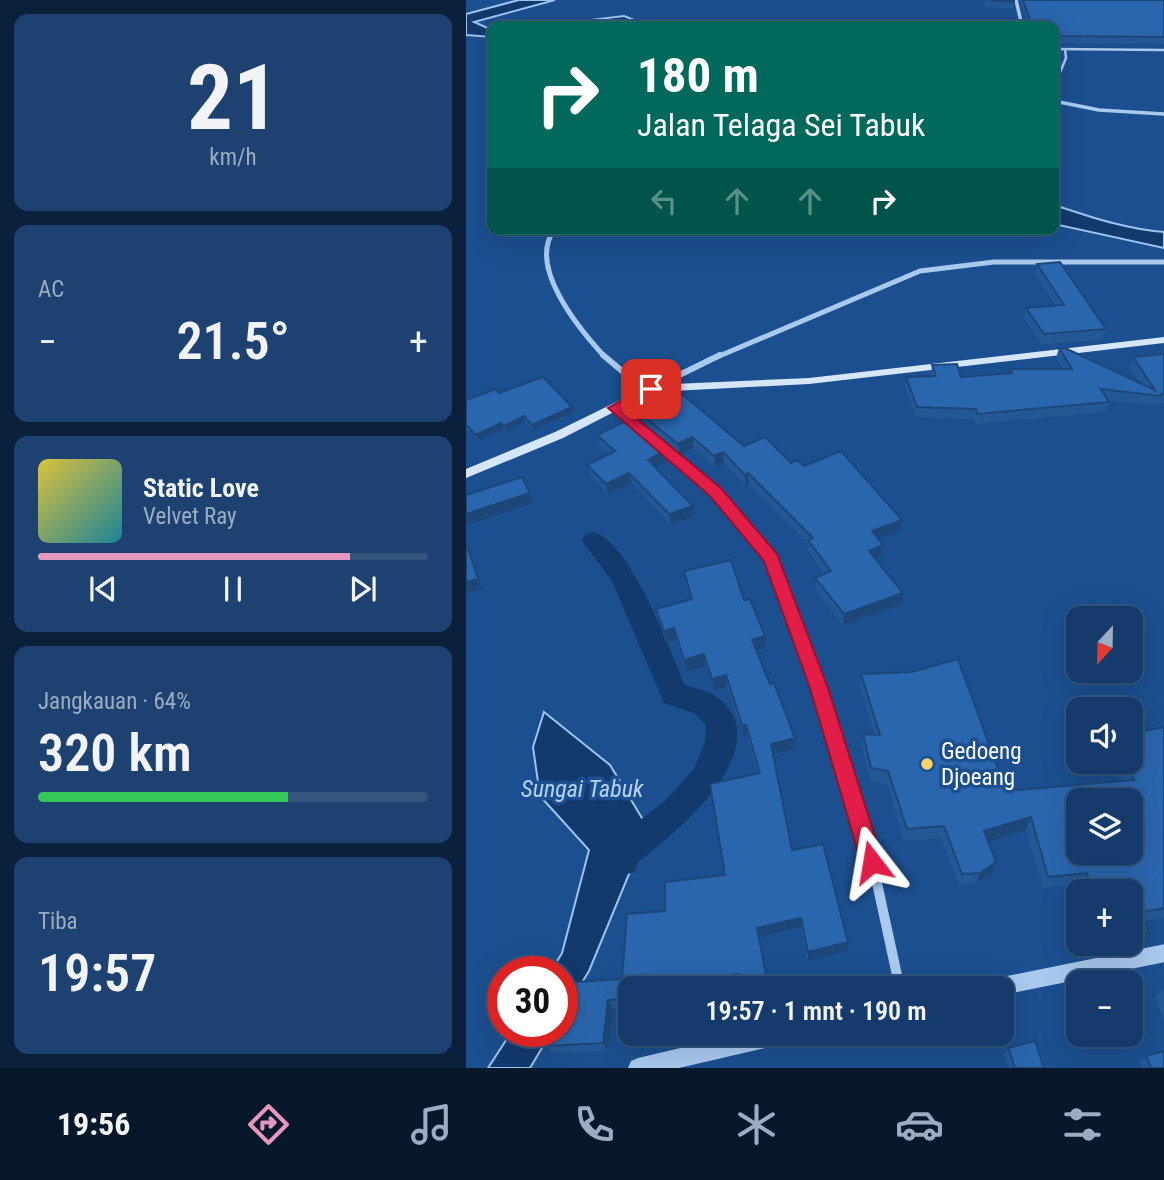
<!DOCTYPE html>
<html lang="id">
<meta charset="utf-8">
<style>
body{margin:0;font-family:"Roboto Condensed",sans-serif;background:#1d4271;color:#f1f3f6;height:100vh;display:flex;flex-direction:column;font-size:26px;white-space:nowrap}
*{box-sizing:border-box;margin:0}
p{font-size:23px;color:#9dadc1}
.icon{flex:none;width:38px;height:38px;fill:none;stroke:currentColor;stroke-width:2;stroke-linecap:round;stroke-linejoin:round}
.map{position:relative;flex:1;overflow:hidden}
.sheet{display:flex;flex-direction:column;gap:14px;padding:14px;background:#0b203b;width:466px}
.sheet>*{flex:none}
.hud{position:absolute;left:21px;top:21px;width:572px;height:214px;border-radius:14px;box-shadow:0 7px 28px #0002,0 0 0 2px #33557e;background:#00695c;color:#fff;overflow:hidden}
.needle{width:46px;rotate:202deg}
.buttons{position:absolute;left:600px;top:606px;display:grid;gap:14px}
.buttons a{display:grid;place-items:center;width:77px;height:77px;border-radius:14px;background:#143b6b;box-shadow:0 7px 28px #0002,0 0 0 2px #33557e;font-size:35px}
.speed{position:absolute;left:21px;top:956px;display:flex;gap:14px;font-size:35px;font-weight:700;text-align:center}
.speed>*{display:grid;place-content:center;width:91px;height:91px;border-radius:50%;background:#143b6b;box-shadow:0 7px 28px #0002,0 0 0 2px #33557e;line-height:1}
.speed .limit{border:10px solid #d22;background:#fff;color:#111}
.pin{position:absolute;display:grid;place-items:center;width:60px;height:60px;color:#fff;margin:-30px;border-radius:14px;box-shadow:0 4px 10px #0006}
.me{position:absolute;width:77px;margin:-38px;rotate:346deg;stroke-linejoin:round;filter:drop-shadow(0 0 5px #0008)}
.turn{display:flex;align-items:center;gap:24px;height:147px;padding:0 35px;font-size:32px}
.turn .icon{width:91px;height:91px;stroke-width:2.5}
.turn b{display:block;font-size:49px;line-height:60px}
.lanes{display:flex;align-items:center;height:66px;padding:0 35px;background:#0003;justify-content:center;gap:35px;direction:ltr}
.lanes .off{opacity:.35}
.big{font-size:52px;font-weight:600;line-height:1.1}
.sheet .tile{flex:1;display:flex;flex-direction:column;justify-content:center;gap:10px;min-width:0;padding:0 24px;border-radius:14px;background:#1d4271}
.sheet .dial{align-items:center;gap:0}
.dial b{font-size:91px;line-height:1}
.song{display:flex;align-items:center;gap:21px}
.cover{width:84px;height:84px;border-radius:10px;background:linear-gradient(135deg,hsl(50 70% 55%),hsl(190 70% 35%))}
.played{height:7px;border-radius:4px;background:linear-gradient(90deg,#e797bd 80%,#33557e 80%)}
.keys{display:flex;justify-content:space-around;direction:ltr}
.heat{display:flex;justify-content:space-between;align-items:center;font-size:38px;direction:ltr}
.charge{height:10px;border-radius:5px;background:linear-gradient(90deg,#34c759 64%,#33557e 0)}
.trip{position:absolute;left:152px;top:976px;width:396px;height:70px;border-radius:14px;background:#143b6b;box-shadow:0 7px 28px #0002,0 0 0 2px #33557e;font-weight:600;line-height:70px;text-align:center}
.dock{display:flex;height:112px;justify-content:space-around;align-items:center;background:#08182b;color:#9dadc1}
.dock .icon{width:49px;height:49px}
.dock .current{color:#e797bd}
.dock b{font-size:32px;color:#f1f3f6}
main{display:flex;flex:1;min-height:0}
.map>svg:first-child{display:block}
</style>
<main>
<section class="sheet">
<div class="tile dial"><b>21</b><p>km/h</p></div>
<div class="tile"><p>AC</p>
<div class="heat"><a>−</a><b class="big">21.5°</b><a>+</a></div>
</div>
<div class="tile">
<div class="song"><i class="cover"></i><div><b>Static Love</b><p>Velvet Ray</p></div></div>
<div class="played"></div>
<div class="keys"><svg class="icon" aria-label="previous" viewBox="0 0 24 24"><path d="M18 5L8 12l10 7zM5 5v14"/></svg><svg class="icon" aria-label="pause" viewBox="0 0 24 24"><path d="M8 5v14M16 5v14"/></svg><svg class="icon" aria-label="next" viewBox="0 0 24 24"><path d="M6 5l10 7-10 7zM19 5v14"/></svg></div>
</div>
<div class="tile"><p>Jangkauan · 64%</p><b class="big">320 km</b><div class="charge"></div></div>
<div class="tile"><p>Tiba</p><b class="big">19:57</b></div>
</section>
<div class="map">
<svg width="699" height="1068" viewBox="0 0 699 1068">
<rect width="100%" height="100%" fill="#1b4f8f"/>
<!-- water -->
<g fill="#123a6d" stroke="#9cc4f0" stroke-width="2">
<polygon points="53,0 89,0 8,22 26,30 26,37 0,35 0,14"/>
<polygon points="158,16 176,23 175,26 75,26"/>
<path d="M588,205c37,12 71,24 110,27v16l-110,-24z"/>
<polygon points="78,712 144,765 182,828 123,971 96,1015 96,971 85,971 96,953 123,850 74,796 67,747"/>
<polygon points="46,1031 86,1031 64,1068 22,1068"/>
</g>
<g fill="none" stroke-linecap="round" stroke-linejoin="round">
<!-- canal -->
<path fill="#123a6d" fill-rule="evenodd" d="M128,532c37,11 75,117 91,153 9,3 22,5 30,11 69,48 -40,138 -77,166l-4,10 -12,4 -12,-4 -5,-12 9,-20 51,-39 29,-32 11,-27 1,-17 -12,-12 -30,-10 -52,-122 -30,-40 3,-6z"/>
<!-- pedestrian-far1 -->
<g stroke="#a9c9ee" stroke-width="2.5">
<polyline points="588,49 699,50"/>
<polyline points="588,87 600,58 599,49"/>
</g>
<!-- pedestrian -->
<polyline stroke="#a9c9ee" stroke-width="3.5" points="588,101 633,110 699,114"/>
<!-- minor-far4 -->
<polyline stroke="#a9c9ee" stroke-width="3.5" points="550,0 556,26"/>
<!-- minor-far3 -->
<g stroke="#a9c9ee" stroke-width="5">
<path d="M89,229c-29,36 24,100 50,128"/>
<polyline points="251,357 454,271 528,262 699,262"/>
</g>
<!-- minor-far2 -->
<g stroke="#a9c9ee" stroke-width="6">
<polyline points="137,355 181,392"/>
<polyline points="189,387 254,355"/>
<polyline points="149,408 249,492 291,542"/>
</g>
<!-- minor-far1 -->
<polyline stroke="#a9c9ee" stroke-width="8" points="290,540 305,558 381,775"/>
<!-- minor -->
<polyline stroke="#a9c9ee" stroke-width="10" points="380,773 401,837 434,989"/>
<!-- tertiary -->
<g fill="#a9c9ee" fill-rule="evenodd">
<polygon points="699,944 699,962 536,995 536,989 512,989 514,982 521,980"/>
<polygon points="274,1034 325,1034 323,1041 316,1044 213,1068 162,1068 165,1061 172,1058"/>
</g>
<!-- secondary -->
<polygon fill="#d6e6fa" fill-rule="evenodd" points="699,337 699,343 343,384 187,392 97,438 0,478 0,469 89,432 185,385 343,378"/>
</g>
<!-- wall -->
<g fill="#245895">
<polygon points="519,0 548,0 547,9 519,7"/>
<polygon points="554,0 698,0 698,44 588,43 588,26 562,26"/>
<polygon points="571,264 640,329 637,340 576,344 558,318 560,308 590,306 569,273"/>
<polygon points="593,348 674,383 664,367 667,357 698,354 698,403 692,404 691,406 641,400 643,402 640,412 510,424 508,419 450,417 439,387 440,377 465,376 466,365 495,377 544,373 545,369 597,369 590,358"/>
<polygon points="33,393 106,407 108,412 67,430 59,422 40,431 37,429 12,440 3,431 0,432 0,400"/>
<polygon points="175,414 278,446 325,463 338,466 436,520 435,530 413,539 416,556 409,559 437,593 436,604 377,625 349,589 349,578 359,574 342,551 342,544 283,484 280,486 258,463 249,467 228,448 214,455 177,424"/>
<polygon points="131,435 203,461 190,467 228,516 205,525 166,483 142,495 124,475 121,465 143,454 134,446"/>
<polygon points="218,571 278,600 299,636 299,648 291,651 329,749 307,755 326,850 382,942 381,951 342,961 335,927 293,937 301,983 278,989 275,989 274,983 228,989 164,989 164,1008 147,1008 142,1051 86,1053 80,1046 156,979 199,911 259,875 292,774 281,736 278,737 261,687 248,690 240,666 220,672 210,640 200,643 190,609 224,599"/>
<polygon points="395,674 540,791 655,781 645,761 665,761 679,731 698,727 698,918 679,921 682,933 674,944 629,945 629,943 665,943 665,891 616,891 614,884 577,888 560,830 522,841 526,874 510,884 493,885 475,838 438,841 421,784 404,781 396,747 397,734 409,735 394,688"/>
<polygon points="696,990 698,990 698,1020 689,997"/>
<polygon points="542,1048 578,1068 543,1068 538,1054"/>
<polygon points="680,1056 698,1068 676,1068 673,1062"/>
</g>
<!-- shaded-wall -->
<g fill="#1d4779">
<polygon points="106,407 108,412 67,430 66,425"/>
<polygon points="58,416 59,422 40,431 38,426"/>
<polygon points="35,423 37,429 12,440 10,435"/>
<polygon points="226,437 228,448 214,455 212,444"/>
<polygon points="201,450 203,461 184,470 182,460"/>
<polygon points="257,452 258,463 249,467 248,456"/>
<polygon points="163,473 166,483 142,495 140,484"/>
<polygon points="282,473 283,484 280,486 279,475"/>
<polygon points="64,493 67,503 0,525 0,514"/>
<polygon points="227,506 228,516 205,525 203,514"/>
<polygon points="436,520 435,530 405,542 406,531"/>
<polygon points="0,539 16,588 0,594"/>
<polygon points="417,545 416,556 402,561 403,551"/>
<polygon points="437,593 436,604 377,625 378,614"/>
<polygon points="208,628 210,640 200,643 198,631"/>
<polygon points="299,636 299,648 287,652 286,640"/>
<polygon points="238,654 240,666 220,672 218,660"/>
<polygon points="260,675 261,687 248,690 246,679"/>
<polygon points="276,725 280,725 281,736 278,737"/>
<polygon points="329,738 329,749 305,755 305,744"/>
<polygon points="565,817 560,830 515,844 518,831"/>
<polygon points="530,862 526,874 510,884 514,873"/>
<polygon points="335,918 335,927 293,937 291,928"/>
<polygon points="382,942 381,951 342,961 342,952"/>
<polygon points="300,974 301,983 275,989 273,981"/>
<polygon points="142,1000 147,1008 142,1051 137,1043"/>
</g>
<!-- building -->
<g fill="#2a66ad" stroke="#1d4779" stroke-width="2" fill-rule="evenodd">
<polygon points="523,0 548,0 548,2"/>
<polygon points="557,0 698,0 698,37 588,36 588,26 566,26"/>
<polygon points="594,262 640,329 578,334 560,308 598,305 571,264"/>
<polygon points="593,348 599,348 689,390 667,357 698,354 698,393 695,394 694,396 635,389 643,402 511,414 510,409 451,407 440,377 470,376 466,365 491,364 495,377 546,373 545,369 606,369"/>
<polygon points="77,377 106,407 66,425 58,416 38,426 35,423 10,435 1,426 0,426 0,400 30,389 33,393"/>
<polygon points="217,395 278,446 299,437 325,463 331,460 338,466 375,451 436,520 406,531 417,545 403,551 437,593 378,614 349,578 365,571 342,540 347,538 282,473 279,475 257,452 248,456 226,437 212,444 175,414"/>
<polygon points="164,419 201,450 182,460 227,506 203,514 163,473 140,484 121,465 149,451 131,435"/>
<polygon points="56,477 64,493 0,514 0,495"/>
<polygon points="0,542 12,579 0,582"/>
<polygon points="265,560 278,600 284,599 299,636 286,640 304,684 308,683 329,738 305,744 326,850 357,844 382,942 342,952 335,918 291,928 300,974 273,981 272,974 193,985 193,989 164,989 164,999 142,1000 137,1043 80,1046 87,1031 96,1031 96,1010 109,982 156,979 161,914 199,911 199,882 259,875 244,784 294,773 280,725 276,725 260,675 246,679 238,654 218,660 208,628 198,631 190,609 226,599 218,571"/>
<path d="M492,659l48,132 128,-11 -9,-19h6v-32l12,-3 2,5 19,-4v181l-22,4 6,21 -17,1v-43h-40l-4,-18 -39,4 -17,-60 -47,14 12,31 -16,11 -18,1 -18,-48 -37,3 -19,-58 -17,-3 -8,-34 17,1 -19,-61 51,-2zM612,800h53v52h-53z"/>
<polygon points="569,1041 578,1068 549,1068 542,1048"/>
<polygon points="698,1051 698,1068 685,1068 680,1056"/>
</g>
<!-- route -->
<polygon fill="#e11d48" stroke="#92132f" stroke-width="2" points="180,387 192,389 158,408 255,488 311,554 362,688 417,862 414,869 406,873 399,869 395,862 344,688 298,561 244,496 142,408"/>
<!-- markers -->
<circle fill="#ffd166" stroke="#1b4f8f" stroke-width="2.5" cx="461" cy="764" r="7"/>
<g text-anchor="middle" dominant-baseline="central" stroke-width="7" stroke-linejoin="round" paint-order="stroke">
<!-- near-poi labels -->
<g font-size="23" fill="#fff" stroke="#1b4f8f" text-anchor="start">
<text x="475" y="751">Gedoeng<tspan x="475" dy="26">Djoeang</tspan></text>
</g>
<!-- near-water labels -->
<g font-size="24" font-style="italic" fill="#b5d3f5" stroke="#1b4f8f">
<text x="116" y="789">Sungai Tabuk</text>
</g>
</g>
</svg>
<div class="buttons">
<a><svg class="needle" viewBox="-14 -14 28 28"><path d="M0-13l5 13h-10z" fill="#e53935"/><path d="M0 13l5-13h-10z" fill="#9dadc1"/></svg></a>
<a><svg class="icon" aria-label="sound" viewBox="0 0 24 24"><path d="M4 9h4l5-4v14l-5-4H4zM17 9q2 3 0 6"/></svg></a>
<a><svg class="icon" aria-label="layers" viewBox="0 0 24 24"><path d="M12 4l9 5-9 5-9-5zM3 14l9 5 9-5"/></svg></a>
<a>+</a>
<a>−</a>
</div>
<div class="speed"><div class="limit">30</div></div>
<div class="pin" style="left:185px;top:389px;background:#d93025"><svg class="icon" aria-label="arrive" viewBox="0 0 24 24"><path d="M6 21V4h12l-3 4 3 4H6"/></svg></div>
<svg class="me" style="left:406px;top:862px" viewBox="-20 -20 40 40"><path d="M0-17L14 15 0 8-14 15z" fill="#e11d48" stroke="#fff" stroke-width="4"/></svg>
<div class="trip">19:57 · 1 mnt · 190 m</div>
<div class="hud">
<div class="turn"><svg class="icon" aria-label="right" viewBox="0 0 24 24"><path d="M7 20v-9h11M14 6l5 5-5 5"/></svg><div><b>180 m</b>Jalan Telaga Sei Tabuk</div></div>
<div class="lanes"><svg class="icon off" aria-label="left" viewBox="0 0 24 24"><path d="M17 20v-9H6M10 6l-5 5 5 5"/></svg><svg class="icon off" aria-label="ahead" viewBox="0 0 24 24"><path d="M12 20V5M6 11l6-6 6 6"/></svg><svg class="icon off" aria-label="ahead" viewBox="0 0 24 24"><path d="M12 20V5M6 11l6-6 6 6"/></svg><svg class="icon" aria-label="right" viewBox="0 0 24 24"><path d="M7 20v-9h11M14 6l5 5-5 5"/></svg></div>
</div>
</div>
</main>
<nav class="dock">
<b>19:56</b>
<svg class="icon current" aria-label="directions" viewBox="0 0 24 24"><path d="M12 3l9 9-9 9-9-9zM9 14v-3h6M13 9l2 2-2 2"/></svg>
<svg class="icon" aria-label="music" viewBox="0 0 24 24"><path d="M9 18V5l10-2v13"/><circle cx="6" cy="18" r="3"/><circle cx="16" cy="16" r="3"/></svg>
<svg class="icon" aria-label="phone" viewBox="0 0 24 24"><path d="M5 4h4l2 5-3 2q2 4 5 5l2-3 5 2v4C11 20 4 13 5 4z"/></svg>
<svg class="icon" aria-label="climate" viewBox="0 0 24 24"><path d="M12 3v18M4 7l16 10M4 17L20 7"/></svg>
<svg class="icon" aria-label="car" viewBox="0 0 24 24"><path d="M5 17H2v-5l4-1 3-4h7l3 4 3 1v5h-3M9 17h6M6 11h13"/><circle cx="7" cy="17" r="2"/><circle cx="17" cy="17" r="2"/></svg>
<svg class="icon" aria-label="filters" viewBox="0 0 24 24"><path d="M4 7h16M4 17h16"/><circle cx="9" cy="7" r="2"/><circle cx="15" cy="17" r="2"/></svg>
</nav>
